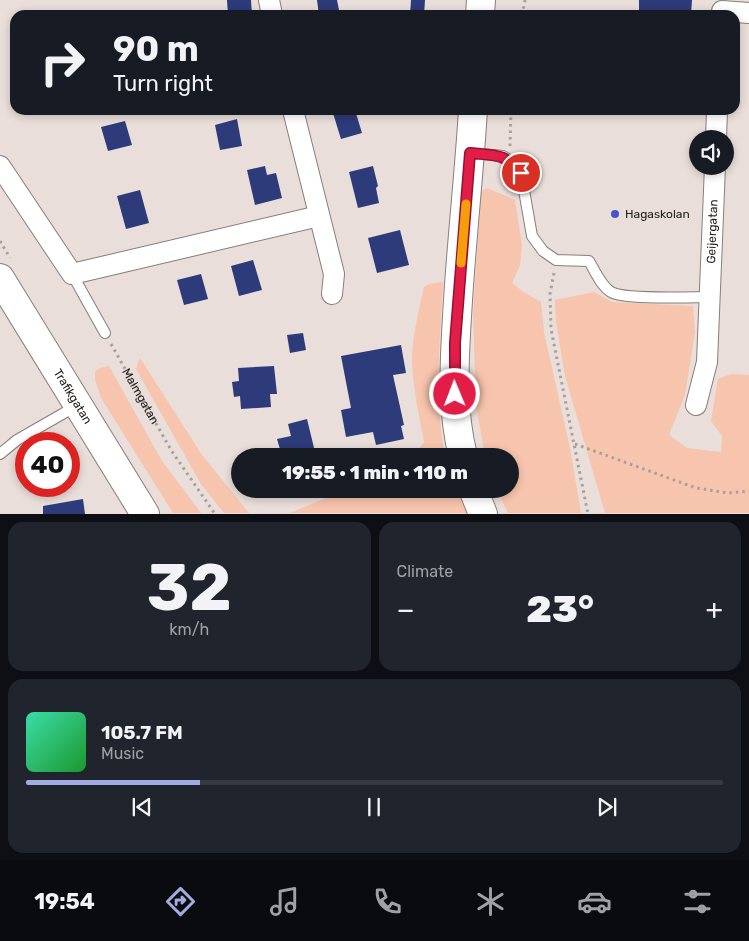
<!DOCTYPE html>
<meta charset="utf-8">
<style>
body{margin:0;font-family:Rubik,sans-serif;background:#20242c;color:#f1f3f6;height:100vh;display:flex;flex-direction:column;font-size:19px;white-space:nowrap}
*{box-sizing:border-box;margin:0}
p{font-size:16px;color:#9ea1a6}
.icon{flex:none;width:28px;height:28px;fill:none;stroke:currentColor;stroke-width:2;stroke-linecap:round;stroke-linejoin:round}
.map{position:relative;height:514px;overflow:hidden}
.details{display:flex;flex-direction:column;gap:8px;padding:8px;background:#0d0f14;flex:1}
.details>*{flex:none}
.top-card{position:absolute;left:10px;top:10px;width:730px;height:105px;border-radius:15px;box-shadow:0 2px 8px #0003;background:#171b24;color:#f1f3f6;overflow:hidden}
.buttons{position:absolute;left:689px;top:130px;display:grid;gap:10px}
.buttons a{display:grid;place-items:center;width:45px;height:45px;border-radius:50%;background:#171b24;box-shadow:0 2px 8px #0003;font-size:25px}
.speed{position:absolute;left:15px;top:432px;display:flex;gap:10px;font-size:25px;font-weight:700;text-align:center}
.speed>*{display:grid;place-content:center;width:65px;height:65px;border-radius:50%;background:#171b24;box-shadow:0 2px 8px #0003;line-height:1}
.speed .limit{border:8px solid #d22;background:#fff;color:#111}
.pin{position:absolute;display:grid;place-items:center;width:42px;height:42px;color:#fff;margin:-21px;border:2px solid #fff;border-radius:50%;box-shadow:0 1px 5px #0007}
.me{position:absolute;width:55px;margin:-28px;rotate:359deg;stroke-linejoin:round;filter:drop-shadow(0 0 4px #0008)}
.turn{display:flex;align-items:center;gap:18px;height:105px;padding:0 20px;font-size:22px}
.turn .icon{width:65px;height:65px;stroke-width:2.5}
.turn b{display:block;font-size:35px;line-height:42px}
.big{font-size:38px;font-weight:800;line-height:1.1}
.details .widget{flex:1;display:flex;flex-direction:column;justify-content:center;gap:8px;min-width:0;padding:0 18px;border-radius:15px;background:#20242c}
.details .dial{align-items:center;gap:0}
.dial b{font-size:65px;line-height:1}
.song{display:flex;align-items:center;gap:15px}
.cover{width:60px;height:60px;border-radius:8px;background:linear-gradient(135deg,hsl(160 70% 55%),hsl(130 70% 35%))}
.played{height:5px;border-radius:2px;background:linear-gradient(90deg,#a3ace2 25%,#363941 25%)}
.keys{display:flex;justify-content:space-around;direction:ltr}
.heat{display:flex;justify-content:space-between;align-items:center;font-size:28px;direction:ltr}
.details .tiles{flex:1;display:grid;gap:8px;grid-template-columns:1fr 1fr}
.widget:last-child{grid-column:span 2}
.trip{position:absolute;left:231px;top:448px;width:288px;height:50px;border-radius:25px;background:#171b24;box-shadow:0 2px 8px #0003;font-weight:800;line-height:50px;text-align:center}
.tab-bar{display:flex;height:80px;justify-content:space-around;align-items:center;background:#090b0e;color:#9ea1a6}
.tab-bar .icon{width:35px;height:35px}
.tab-bar .on{color:#a3ace2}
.tab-bar b{font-size:22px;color:#f1f3f6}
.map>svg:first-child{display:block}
</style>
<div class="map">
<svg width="749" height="514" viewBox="0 0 749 514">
<rect width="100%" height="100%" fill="#e9ded9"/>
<!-- green -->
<g fill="#f7c4ad">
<polygon points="487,188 515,200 522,246 520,265 512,283 525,293 541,302 544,332 570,448 581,513 508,513 496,489 510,489 510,456 485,456 476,406 473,312 481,191"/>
<path d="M443,282c-3,58 -9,117 2,174h-31l10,-14c-5,-27 -11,-54 -12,-81 0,-25 7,-50 12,-74l5,-3z"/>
<polygon points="594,292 612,302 693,306 695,332 685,395 669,435 687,448 721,452 722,436 711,421 718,379 731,374 749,375 749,513 605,513 565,376 556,322 555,300"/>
<polygon points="140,358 202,455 249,513 224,513 201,484 136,369"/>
<polygon points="109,366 162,461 201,513 173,513 101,398 95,380 95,372 100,368"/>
<polygon points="347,489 457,489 468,513 290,513"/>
</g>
<!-- building -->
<g fill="#2e3b7a">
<polygon points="227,0 251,0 252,15 228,15"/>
<polygon points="317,0 337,0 340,15 319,15"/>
<polygon points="411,0 425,0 424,15 410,15"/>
<polygon points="639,0 692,0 691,15 639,15"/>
<polygon points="332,110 355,110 362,133 341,139"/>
<polygon points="237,119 242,146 220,150 215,125"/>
<polygon points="125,121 132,145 108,151 101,127"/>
<polygon points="265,166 267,175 276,173 282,198 255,205 247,170"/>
<polygon points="373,166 378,186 376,188 379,203 358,208 349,172"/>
<polygon points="140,190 149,223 126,229 117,196"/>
<polygon points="400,230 409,265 377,273 368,238"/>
<polygon points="253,260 262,290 239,296 231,266"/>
<polygon points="201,274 208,299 184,305 177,280"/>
<polygon points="303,333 306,350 290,353 287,335"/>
<polygon points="401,345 406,373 393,375 404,425 401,426 404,439 376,445 373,432 346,437 341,410 351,408 341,356"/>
<polygon points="274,366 277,394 270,394 271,407 241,409 240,396 234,397 232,382 239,381 238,368"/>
<polygon points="307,419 316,456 282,456 277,439 291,436 288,424"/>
<polygon points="83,499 85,514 43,514 43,506"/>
</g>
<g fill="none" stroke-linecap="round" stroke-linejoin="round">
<!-- lane casing -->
<g stroke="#887e7a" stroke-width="12">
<g id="lane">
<path d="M471,153l32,3 8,5 10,12 11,63 11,15 13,9 33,1c6,10 12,25 22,31 13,8 79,5 98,5"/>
<polyline points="72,274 105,333"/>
<polyline points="0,454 17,440 78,405"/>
</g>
</g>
<!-- street casing -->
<g stroke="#887e7a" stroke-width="22">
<g id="street">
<polyline points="269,0 272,15"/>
<polyline points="722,15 722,11 749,13"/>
<polyline points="293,110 334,274 332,294"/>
<polyline points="716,139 717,110"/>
<polyline points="0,166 72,274 319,216"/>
<path id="s2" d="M696,405l11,-43 8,-196"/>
</g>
</g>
<!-- secondary casing -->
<g stroke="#887e7a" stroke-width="30">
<g id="secondary">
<polyline points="480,15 481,0"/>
<path id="s3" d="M0,278l145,236"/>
<path d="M463,456c-13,-51 -8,-104 -5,-156 4,-63 11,-126 15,-190"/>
<polyline points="473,489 483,514"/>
</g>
</g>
<!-- path -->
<g stroke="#a9a09c" stroke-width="3" stroke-dasharray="2.5 4" stroke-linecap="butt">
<polyline points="522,15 525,0"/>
<polyline points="510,146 511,110"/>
<polyline points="0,241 10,258"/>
<polyline points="554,273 550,294 551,329 588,514"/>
<path id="s1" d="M111,344l60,106 44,64"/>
<polyline points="575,444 696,488 728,493 749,491"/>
</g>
<!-- lane -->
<use href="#lane" stroke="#fff" stroke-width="10"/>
<!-- street -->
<use href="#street" stroke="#fff" stroke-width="20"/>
<!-- secondary -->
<use href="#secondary" stroke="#fff" stroke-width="28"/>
</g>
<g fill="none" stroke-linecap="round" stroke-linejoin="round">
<!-- route casing -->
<g stroke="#92132f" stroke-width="12">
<path id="route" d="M455,394v-51l15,-190c27,3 32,-1 51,20"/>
</g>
<!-- route -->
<use href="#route" stroke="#e11d48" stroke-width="9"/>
<!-- slow -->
<polyline stroke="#f59e0b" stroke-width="9" points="461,263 466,204"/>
</g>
<!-- markers -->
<circle fill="#4455c9" stroke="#e9ded9" stroke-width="2" cx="615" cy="214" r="5"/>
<g text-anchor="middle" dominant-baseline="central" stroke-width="5" stroke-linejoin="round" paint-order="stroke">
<!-- poi labels -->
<g font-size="12" fill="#24201e" stroke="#e9ded9" text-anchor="start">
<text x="625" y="214">Hagaskolan</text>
</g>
<!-- street labels -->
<g font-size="12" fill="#24201e" stroke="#e9ded9">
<text stroke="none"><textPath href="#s2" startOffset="175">Geijergatan</textPath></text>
<text stroke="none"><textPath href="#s3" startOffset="139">Trafikgatan</textPath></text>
<text stroke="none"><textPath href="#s1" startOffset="60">Malmgatan</textPath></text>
</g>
</g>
</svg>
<div class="buttons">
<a><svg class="icon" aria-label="sound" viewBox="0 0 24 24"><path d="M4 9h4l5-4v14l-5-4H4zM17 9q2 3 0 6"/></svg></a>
</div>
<div class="speed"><div class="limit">40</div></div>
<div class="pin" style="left:521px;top:173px;background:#d93025"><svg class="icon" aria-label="arrive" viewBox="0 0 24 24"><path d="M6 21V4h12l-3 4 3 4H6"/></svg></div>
<svg class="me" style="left:455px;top:394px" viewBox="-20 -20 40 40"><circle r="17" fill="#e11d48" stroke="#fff" stroke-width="3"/><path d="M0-11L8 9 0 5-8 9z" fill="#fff"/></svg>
<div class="trip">19:55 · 1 min · 110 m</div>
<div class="top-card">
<div class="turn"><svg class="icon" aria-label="right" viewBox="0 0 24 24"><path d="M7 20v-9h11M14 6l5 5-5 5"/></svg><div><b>90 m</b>Turn right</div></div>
</div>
</div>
<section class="details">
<div class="tiles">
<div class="widget dial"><b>32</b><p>km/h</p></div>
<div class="widget"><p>Climate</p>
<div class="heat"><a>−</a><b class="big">23°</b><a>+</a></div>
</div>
<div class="widget">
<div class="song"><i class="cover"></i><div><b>105.7 FM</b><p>Music</p></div></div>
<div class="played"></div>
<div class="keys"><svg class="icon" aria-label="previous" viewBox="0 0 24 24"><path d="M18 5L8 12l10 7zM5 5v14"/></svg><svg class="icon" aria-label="pause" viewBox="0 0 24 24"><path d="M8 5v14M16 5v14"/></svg><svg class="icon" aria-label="next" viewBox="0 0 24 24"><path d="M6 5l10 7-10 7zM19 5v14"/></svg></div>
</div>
</div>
</section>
<nav class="tab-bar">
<b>19:54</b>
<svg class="icon on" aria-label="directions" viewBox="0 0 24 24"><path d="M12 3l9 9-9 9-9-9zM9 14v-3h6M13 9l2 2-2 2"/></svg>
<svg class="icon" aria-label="music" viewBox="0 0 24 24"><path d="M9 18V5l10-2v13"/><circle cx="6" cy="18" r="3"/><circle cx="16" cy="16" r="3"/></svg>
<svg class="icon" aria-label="phone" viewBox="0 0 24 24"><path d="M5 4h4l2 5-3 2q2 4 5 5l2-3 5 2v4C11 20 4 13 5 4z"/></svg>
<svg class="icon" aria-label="climate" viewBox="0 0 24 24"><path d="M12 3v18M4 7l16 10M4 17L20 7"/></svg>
<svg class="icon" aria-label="car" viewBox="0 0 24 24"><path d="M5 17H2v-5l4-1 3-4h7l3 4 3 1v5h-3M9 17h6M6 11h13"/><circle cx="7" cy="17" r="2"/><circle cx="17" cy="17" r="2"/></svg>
<svg class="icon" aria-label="filters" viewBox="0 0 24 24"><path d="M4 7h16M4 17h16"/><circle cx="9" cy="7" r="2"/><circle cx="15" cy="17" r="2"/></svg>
</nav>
